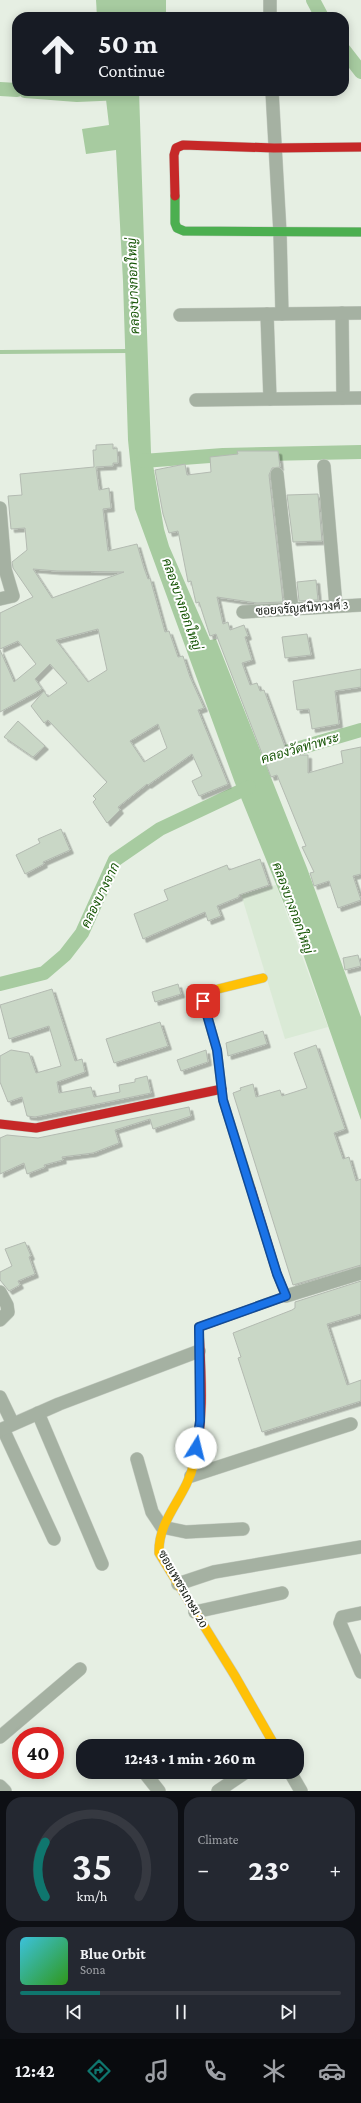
<!DOCTYPE html>
<meta charset="utf-8">
<style>
body{margin:0;font-family:"Crimson Pro",Sarabun,serif;background:#242831;color:#f1f3f6;height:100vh;display:flex;flex-direction:column;font-size:15px;white-space:nowrap}
*{box-sizing:border-box;margin:0}
p{font-size:13px;color:#9ea1a6}
.icon{flex:none;width:22px;height:22px;fill:none;stroke:currentColor;stroke-width:2;stroke-linecap:round;stroke-linejoin:round}
.map{position:relative;height:1791px;overflow:hidden}
.drawer{display:flex;flex-direction:column;gap:6px;padding:6px;background:#0d0f14;flex:1}
.drawer>*{flex:none}
.hud{position:absolute;left:12px;top:12px;width:337px;height:84px;border-radius:16px;box-shadow:0 2px 10px #0003;background:#171b24;color:#f1f3f6;overflow:hidden}
.speed{position:absolute;left:12px;top:1727px;display:flex;gap:8px;font-size:20px;font-weight:700;text-align:center}
.speed>*{display:grid;place-content:center;width:52px;height:52px;border-radius:50%;background:#171b24;box-shadow:0 2px 10px #0003;line-height:1}
.speed .limit{border:6px solid #d22;background:#fff;color:#111}
.pin{position:absolute;display:grid;place-items:center;width:34px;height:34px;color:#fff;margin:-17px;border-radius:8px;box-shadow:0 2px 6px #0006}
.me{position:absolute;width:44px;margin:-22px;rotate:9deg;stroke-linejoin:round;filter:drop-shadow(0 0 3px #0008)}
.turn{display:flex;align-items:center;gap:14px;height:84px;padding:0 20px;font-size:18px}
.turn .icon{width:52px;height:52px;stroke-width:2.5}
.turn b{display:block;font-size:28px;line-height:34px}
.big{font-size:30px;font-weight:800;line-height:1.1}
.drawer .widget{flex:1;display:flex;flex-direction:column;justify-content:center;gap:6px;min-width:0;padding:0 14px;border-radius:16px;background:#242831}
.drawer .dial{align-items:center;gap:0}
.dial svg{height:104px;overflow:visible;fill:none;stroke:#363941;stroke-width:7;stroke-linecap:round;text-anchor:middle}
.dial text{fill:#f1f3f6;stroke:none}
.song{display:flex;align-items:center;gap:12px}
.cover{width:48px;height:48px;border-radius:6px;background:linear-gradient(135deg,hsl(190 70% 55%),hsl(110 70% 35%))}
.played{height:4px;border-radius:2px;background:linear-gradient(90deg,#0f766e 25%,#363941 25%)}
.keys{display:flex;justify-content:space-around;direction:ltr}
.heat{display:flex;justify-content:space-between;align-items:center;font-size:22px;direction:ltr}
.drawer .tiles{flex:1;display:grid;gap:6px;grid-template-columns:1fr 1fr}
.widget:last-child{grid-column:span 2}
.trip{position:absolute;left:76px;top:1739px;width:228px;height:40px;border-radius:16px;background:#171b24;box-shadow:0 2px 10px #0003;font-weight:800;line-height:40px;text-align:center}
.tabs{display:flex;height:64px;justify-content:space-around;align-items:center;background:#090b0e;color:#9ea1a6}
.tabs .icon{width:28px;height:28px}
.tabs .current{color:#0f766e}
.tabs b{font-size:18px;color:#f1f3f6}
.map>svg:first-child{display:block}
</style>
<div class="map">
<svg width="361" height="1791" viewBox="0 0 361 1791">
<defs>
<filter id="shadow"><feDropShadow dx="3.5" dy="3.5" stdDeviation="0" flood-color="#0004"/></filter>
</defs>
<rect width="100%" height="100%" fill="#e6efe3"/>
<!-- built -->
<polygon fill="#daead6" points="276,885 328,1027 285,1039 241,894"/>
<!-- water -->
<g fill="#a7cba0">
<polygon points="96,0 166,0 166,17 97,17"/>
<polygon points="105,91 139,91 151,453 164,529 169,546 210,640 216,639 307,868 361,1017 361,1120 295,931 235,783 135,509 128,440 123,281 116,150 86,154 82,129 109,125"/>
</g>
<g fill="none" stroke-linecap="round" stroke-linejoin="round">
<!-- stream -->
<polyline stroke="#a7cba0" stroke-width="4" points="0,352 129,351"/>
<!-- canal -->
<g stroke="#a7cba0" stroke-width="14">
<polyline points="313,0 322,17"/>
<polyline points="344,50 361,72"/>
<polyline points="0,89 17,90"/>
<polyline points="25,91 77,95 122,93"/>
<polyline points="143,461 223,455 361,452"/>
<polyline points="269,757 361,730"/>
<polyline points="0,984 44,973 65,955 82,933 115,860 160,829 249,787"/>
</g>
</g>
<!-- building -->
<g fill="#c9d7c6" stroke="#b3bab1" fill-rule="evenodd" filter="url(#shadow)">
<path d="M113,444v5l4,-1 1,15h-5v3l-17,1 3,23 10,-2 2,20 -8,1 5,42 29,-7 7,24 4,11 2,-1 15,54 4,-1 9,26 5,-1 7,21 14,31 -6,2 30,74 -29,12 -7,-15 10,-5 -10,-22 -44,31 -1,-1 -29,23 2,3 -13,13 -14,-21 3,-3 -3,-3 14,-14 -59,-62 -4,3 -13,-17 13,-15 4,6 19,-14 -17,-19 -15,15 7,10 -42,23v-62l14,32 22,-18 -18,-23 -18,8v-36l33,-16 -20,-29 -1,-6 15,-12 -2,-22 -14,1 -3,-33 14,-1 -2,-21 74,-7 -1,-17h3v-5zM33,569l24,2 67,1 -72,26zM98,629l9,41 -19,12 -32,-42zM158,724l9,24 -23,14 -14,-21z"/>
<polygon points="237,451 278,451 280,467 272,468 269,475 283,602 257,603 217,597 223,624 228,622 230,630 244,625 248,636 245,637 252,660 242,663 250,685 257,683 260,691 264,690 288,755 308,755 308,773 343,763 341,751 361,747 361,874 353,876 361,900 338,908 329,881 314,886 310,873 314,872 302,847 306,846 277,775 271,777 216,634 210,636 199,602 196,603 191,581 188,582 178,531 169,533 163,514 155,470 185,464 187,475 211,472 210,457 238,454"/>
<polygon points="318,494 322,541 293,542 287,495"/>
<polygon points="316,580 318,600 299,601 297,582"/>
<polygon points="307,634 311,655 285,658 282,637"/>
<polygon points="361,669 361,687 335,691 339,724 312,729 309,709 297,710 293,681"/>
<polygon points="18,721 45,746 33,757 4,737"/>
<polygon points="61,829 70,850 43,862 44,864 25,874 16,855 40,843 38,839"/>
<polygon points="260,859 269,885 239,895 239,897 217,906 221,916 208,921 205,912 143,939 134,914 168,900 164,890 227,865 229,870"/>
<polygon points="358,955 361,966 345,970 343,958"/>
<polygon points="178,984 181,994 155,1002 152,992"/>
<polygon points="52,989 75,1061 82,1059 85,1072 57,1082 59,1093 91,1087 94,1097 120,1092 119,1085 135,1082 135,1079 147,1076 151,1093 35,1117 27,1116 22,1097 8,1102 0,1082 0,1056 11,1050 29,1053 36,1073 61,1066 49,1026 9,1039 0,1005"/>
<polygon points="160,1022 168,1046 114,1063 106,1039"/>
<polygon points="263,1031 267,1044 228,1056 226,1043"/>
<polygon points="316,1045 345,1129 334,1133 343,1159 349,1157 356,1181 361,1179 361,1265 293,1285 233,1093 241,1090 240,1088 253,1084 256,1097 280,1090 282,1096 307,1088 294,1053"/>
<polygon points="206,1050 208,1062 181,1071 177,1060"/>
<polygon points="189,1107 191,1116 153,1129 150,1119 115,1130 119,1143 93,1153 62,1157 63,1160 44,1165 45,1167 27,1174 24,1163 0,1174 0,1138 7,1135 38,1138"/>
<polygon points="25,1242 31,1256 29,1257 35,1274 18,1281 20,1285 9,1291 0,1280 0,1272 12,1266 5,1249"/>
<polygon points="361,1281 361,1314 327,1324 347,1385 361,1380 361,1401 262,1432 238,1358 241,1357 233,1333 292,1310 295,1308 295,1302"/>
</g>
<g fill="none" stroke-linecap="round" stroke-linejoin="round">
<!-- street casing -->
<g stroke="#c5ccc2" stroke-width="14">
<g id="street">
<polyline points="270,0 270,17"/>
<polyline points="272,91 280,233 282,314"/>
<polyline points="342,313 343,398"/>
<polyline points="267,314 270,399"/>
<polyline points="180,315 361,313"/>
<polyline points="196,400 361,398"/>
<polyline points="324,466 336,606"/>
<polyline points="277,474 292,609"/>
<polyline points="0,508 5,569 13,596 0,599"/>
<polyline points="243,612 361,605"/>
<polyline points="0,1292 7,1305 8,1312 0,1320"/>
<polyline points="286,1296 361,1273"/>
<polyline points="0,1397 13,1424"/>
<polyline points="38,1413 102,1564"/>
<polyline points="3,1429 54,1539"/>
<polyline points="0,1430 59,1404 199,1351"/>
<polyline points="137,1459 152,1512 162,1527 186,1532 243,1529"/>
<polyline points="191,1476 351,1424"/>
<polyline points="178,1584 214,1572 361,1547"/>
<polyline points="195,1612 282,1593"/>
<polyline points="361,1613 342,1617 340,1623 361,1672"/>
<polyline points="0,1737 80,1669"/>
<polyline points="144,1772 159,1791"/>
<polyline points="290,1772 301,1791"/>
<polyline points="0,1786 5,1791"/>
<polyline points="218,1791 246,1772"/>
</g>
</g>
<!-- fast casing -->
<g stroke="#c5ccc2" stroke-width="10">
<polyline id="fast" points="175,196 175,223 177,228 184,231 361,232"/>
</g>
<!-- slow casing -->
<g stroke="#c5ccc2" stroke-width="10">
<g id="slow">
<polyline points="251,1189 223,1100 217,1050 203,1001 210,991 263,978"/>
<path d="M194,1463c-8,35 -36,55 -35,90l76,123 40,70"/>
</g>
</g>
<!-- jam casing -->
<g stroke="#c5ccc2" stroke-width="10">
<g id="jam">
<polyline points="175,196 174,155 176,148 183,145 274,148 361,147"/>
<polyline points="0,1124 36,1128 222,1089"/>
<path d="M194,1463c11,-44 7,-91 5,-136l87,-31 -9,-22 -26,-85"/>
</g>
</g>
<!-- street -->
<use href="#street" stroke="#a5b1a2" stroke-width="13"/>
<!-- fast -->
<use href="#fast" stroke="#4caf50" stroke-width="9"/>
<!-- slow -->
<use href="#slow" stroke="#ffc107" stroke-width="9"/>
<!-- jam -->
<use href="#jam" stroke="#c62828" stroke-width="9"/>
</g>
<g fill="none" stroke-linecap="round" stroke-linejoin="round">
<!-- route casing -->
<g stroke="#114b97" stroke-width="10">
<polyline id="route" points="196,1448 200,1421 199,1327 286,1296 277,1274 223,1100 217,1050 203,1001"/>
</g>
<!-- route -->
<use href="#route" stroke="#1a73e8" stroke-width="7"/>
</g>
<g text-anchor="middle" dominant-baseline="central" stroke-width="4" stroke-linejoin="round" paint-order="stroke">
<!-- street labels -->
<g font-size="12" fill="#121810" stroke="#fff">
<text transform="translate(302 608) rotate(-4)">ซอยจรัญสนิทวงศ์ 3</text>
<text transform="translate(183 1589) rotate(60)">ซอยเพชรเกษม 20</text>
</g>
<!-- water labels -->
<g font-size="13" font-style="italic" fill="#155404" stroke="#fff">
<text transform="translate(133 286) rotate(-92)">คลองบางกอกใหญ่</text>
<text transform="translate(182 604) rotate(71)">คลองบางกอกใหญ่</text>
<text transform="translate(300 748) rotate(-16)">คลองวัดท่าพระ</text>
<text transform="translate(100 895) rotate(-64)">คลองบางจาก</text>
<text transform="translate(293 908) rotate(70)">คลองบางกอกใหญ่</text>
</g>
</g>
</svg>
<div class="speed"><div class="limit">40</div></div>
<div class="pin" style="left:203px;top:1001px;background:#d93025"><svg class="icon" aria-label="arrive" viewBox="0 0 24 24"><path d="M6 21V4h12l-3 4 3 4H6"/></svg></div>
<svg class="me" style="left:196px;top:1448px" viewBox="-20 -20 40 40"><circle r="19" fill="#fff"/><path d="M0-13L10 11 0 6-10 11z" fill="#1a73e8"/></svg>
<div class="trip">12:43 · 1 min · 260 m</div>
<div class="hud">
<div class="turn"><svg class="icon" aria-label="ahead" viewBox="0 0 24 24"><path d="M12 20V5M6 11l6-6 6 6"/></svg><div><b>50 m</b>Continue</div></div>
</div>
</div>
<section class="drawer">
<div class="tiles">
<div class="widget dial"><svg viewBox="0 0 100 80">
<path d="M14 69A42 42 0 1 1 86 69"/>
<path d="M14 69A42 42 0 0 1 14 27" stroke="#0f766e"/>
<text x="50" y="56" font-size="32" font-weight="700">35</text>
<text x="50" y="72" font-size="11">km/h</text>
</svg></div>
<div class="widget"><p>Climate</p>
<div class="heat"><a>−</a><b class="big">23°</b><a>+</a></div>
</div>
<div class="widget">
<div class="song"><i class="cover"></i><div><b>Blue Orbit</b><p>Sona</p></div></div>
<div class="played"></div>
<div class="keys"><svg class="icon" aria-label="previous" viewBox="0 0 24 24"><path d="M18 5L8 12l10 7zM5 5v14"/></svg><svg class="icon" aria-label="pause" viewBox="0 0 24 24"><path d="M8 5v14M16 5v14"/></svg><svg class="icon" aria-label="next" viewBox="0 0 24 24"><path d="M6 5l10 7-10 7zM19 5v14"/></svg></div>
</div>
</div>
</section>
<nav class="tabs">
<b>12:42</b>
<svg class="icon current" aria-label="directions" viewBox="0 0 24 24"><path d="M12 3l9 9-9 9-9-9zM9 14v-3h6M13 9l2 2-2 2"/></svg>
<svg class="icon" aria-label="music" viewBox="0 0 24 24"><path d="M9 18V5l10-2v13"/><circle cx="6" cy="18" r="3"/><circle cx="16" cy="16" r="3"/></svg>
<svg class="icon" aria-label="phone" viewBox="0 0 24 24"><path d="M5 4h4l2 5-3 2q2 4 5 5l2-3 5 2v4C11 20 4 13 5 4z"/></svg>
<svg class="icon" aria-label="climate" viewBox="0 0 24 24"><path d="M12 3v18M4 7l16 10M4 17L20 7"/></svg>
<svg class="icon" aria-label="car" viewBox="0 0 24 24"><path d="M5 17H2v-5l4-1 3-4h7l3 4 3 1v5h-3M9 17h6M6 11h13"/><circle cx="7" cy="17" r="2"/><circle cx="17" cy="17" r="2"/></svg>
</nav>
